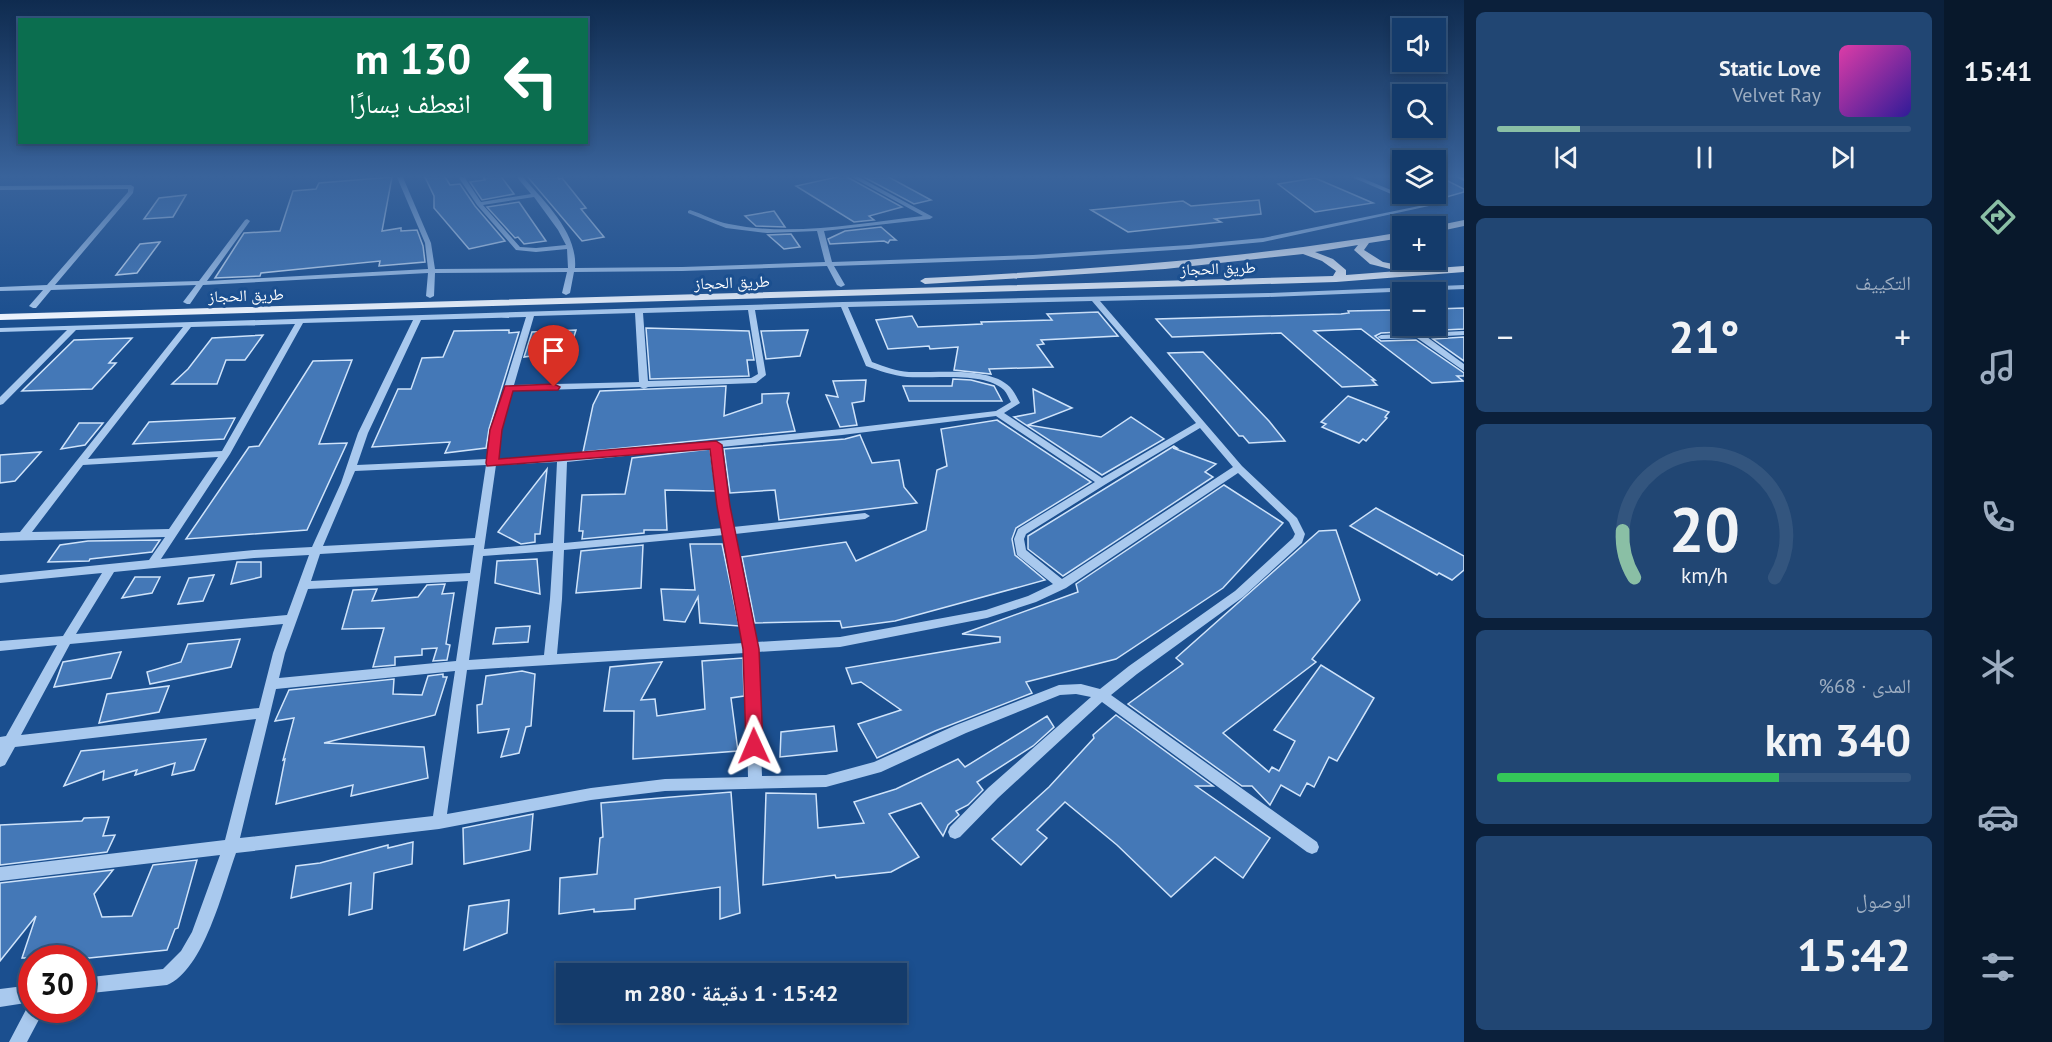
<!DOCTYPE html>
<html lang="ar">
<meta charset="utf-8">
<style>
body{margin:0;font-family:"PT Sans","Noto Naskh Arabic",sans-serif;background:#214673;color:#f1f3f6;direction:rtl;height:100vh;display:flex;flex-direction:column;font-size:22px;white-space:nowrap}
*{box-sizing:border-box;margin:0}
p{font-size:20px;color:#9dadc1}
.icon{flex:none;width:33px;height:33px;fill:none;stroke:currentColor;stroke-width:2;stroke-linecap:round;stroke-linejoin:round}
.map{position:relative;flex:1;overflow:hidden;direction:ltr}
.details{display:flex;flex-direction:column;gap:12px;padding:12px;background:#0b203b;width:480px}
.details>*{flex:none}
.guide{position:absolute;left:18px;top:18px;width:570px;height:126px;border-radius:0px;box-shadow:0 3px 9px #0003,0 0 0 2px #33557e;direction:rtl;background:#0b6e4f;color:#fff;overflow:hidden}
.controls{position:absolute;left:1392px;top:18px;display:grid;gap:12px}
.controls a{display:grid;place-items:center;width:54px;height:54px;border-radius:0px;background:#143b6b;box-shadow:0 3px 9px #0003,0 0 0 2px #33557e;font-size:30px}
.speed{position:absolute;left:18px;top:945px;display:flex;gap:12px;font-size:30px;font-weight:700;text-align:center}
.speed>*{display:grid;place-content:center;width:78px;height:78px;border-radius:50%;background:#143b6b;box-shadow:0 3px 9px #0003,0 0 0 2px #33557e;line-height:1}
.speed .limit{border:9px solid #d22;background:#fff;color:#111}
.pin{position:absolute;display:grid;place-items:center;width:51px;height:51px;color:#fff;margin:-62px -26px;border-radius:50% 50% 50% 0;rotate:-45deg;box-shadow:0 0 6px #0007}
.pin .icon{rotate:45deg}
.me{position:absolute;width:66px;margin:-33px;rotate:359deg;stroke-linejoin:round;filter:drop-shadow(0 0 4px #0008)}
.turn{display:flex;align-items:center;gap:21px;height:126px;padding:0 18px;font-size:27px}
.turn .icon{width:78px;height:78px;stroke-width:2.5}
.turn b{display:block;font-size:42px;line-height:51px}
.big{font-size:45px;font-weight:800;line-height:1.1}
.details .card{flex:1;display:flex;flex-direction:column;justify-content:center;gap:9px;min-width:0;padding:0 21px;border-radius:9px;background:#214673}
.details .dial{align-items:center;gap:0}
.dial svg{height:156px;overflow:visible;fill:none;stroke:#33557e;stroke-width:7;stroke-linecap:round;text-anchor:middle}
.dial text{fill:#f1f3f6;stroke:none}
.song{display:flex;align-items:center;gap:18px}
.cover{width:72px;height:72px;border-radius:9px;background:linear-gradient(135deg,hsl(320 70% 55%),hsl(250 70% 35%))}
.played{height:6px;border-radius:3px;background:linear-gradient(90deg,#8abfa5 20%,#33557e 20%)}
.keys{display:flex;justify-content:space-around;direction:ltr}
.heat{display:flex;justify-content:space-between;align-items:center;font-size:33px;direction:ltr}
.charge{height:9px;border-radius:4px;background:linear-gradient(90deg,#34c759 68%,#33557e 0)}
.trip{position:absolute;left:556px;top:963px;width:351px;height:60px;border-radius:0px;background:#143b6b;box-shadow:0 3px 9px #0003,0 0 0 2px #33557e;font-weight:800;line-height:60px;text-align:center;direction:rtl}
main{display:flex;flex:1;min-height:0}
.tabs{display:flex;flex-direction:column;width:108px;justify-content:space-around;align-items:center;background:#08182b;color:#9dadc1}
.tabs .icon{width:42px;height:42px}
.tabs .on{color:#8abfa5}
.tabs b{font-size:27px;color:#f1f3f6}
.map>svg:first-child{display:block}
</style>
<main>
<nav class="tabs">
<b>15:41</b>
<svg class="icon on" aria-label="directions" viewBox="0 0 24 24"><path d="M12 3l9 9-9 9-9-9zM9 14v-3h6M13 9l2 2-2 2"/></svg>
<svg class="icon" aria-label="music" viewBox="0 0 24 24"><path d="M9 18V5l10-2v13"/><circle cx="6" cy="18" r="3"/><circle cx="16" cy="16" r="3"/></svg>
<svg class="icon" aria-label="phone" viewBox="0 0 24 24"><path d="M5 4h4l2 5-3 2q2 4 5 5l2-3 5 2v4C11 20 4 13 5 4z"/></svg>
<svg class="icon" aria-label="climate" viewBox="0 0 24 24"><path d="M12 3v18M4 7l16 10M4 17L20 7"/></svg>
<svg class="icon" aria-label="car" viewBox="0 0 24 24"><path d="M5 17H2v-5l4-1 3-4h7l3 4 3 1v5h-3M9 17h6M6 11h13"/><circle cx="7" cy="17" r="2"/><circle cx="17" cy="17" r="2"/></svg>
<svg class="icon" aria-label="filters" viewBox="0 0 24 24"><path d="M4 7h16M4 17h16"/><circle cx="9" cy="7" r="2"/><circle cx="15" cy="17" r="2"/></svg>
</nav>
<section class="details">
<div class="card">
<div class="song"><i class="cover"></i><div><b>Static Love</b><p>Velvet Ray</p></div></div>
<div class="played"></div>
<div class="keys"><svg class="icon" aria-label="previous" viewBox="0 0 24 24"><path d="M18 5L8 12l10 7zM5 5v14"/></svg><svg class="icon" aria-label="pause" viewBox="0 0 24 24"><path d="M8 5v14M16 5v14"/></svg><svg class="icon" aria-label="next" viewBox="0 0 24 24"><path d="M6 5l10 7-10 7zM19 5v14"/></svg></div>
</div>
<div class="card"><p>التكييف</p>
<div class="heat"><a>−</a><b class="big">21°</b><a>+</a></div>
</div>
<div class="card dial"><svg viewBox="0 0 100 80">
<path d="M14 69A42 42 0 1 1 86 69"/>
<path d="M14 69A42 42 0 0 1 8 45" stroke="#8abfa5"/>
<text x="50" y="56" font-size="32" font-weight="700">20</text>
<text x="50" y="72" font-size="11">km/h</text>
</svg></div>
<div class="card"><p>المدى · 68%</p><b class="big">340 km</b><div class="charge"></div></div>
<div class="card"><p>الوصول</p><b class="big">15:42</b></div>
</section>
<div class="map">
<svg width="1464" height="1042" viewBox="0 0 1464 1042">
<rect width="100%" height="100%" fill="#1b4f8f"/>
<!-- building -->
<g fill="#4478b7" stroke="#cfe3fa" stroke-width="1.5">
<polygon points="424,175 444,175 450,185 460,184 475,206 505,241 469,249 434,208 434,196"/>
<polygon points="482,175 500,175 514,194 482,200 470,182 485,180"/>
<polygon points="526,175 556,175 559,179 562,178 586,208 581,209 604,237 582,241"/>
<polygon points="846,175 847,177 902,207 869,216 874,220 854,222 796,186"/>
<polygon points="860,175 885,175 931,200 914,204"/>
<polygon points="1436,175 1464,189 1464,192 1436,200"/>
<polygon points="392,177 382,231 401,228 401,231 417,230 423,246 425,262 379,266 380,261 261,273 260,276 215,278 244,233 280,231 293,191 316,189 319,183"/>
<polygon points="1315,178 1373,203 1315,212 1278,184"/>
<polygon points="186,195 173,217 144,219 159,198"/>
<polygon points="1259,200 1261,214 1215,219 1221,222 1128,232 1091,210 1183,201 1191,206"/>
<polygon points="519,202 546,241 524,244 518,237 515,238 487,207"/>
<polygon points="774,211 785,227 756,226 745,216"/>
<polygon points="881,227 896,240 890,240 888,243 884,241 830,244 828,239 845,231"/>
<polygon points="791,234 800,247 784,249 768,235"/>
<polygon points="160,242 137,273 116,275 140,244"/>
<polygon points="1464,308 1464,329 1381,333 1375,336 1381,341 1416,340 1464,373 1464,376 1457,376 1463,381 1432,383 1361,329 1314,331 1375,380 1372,380 1377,385 1342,387 1281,333 1172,337 1156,319 1341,314 1349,313 1348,311 1396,310 1402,314 1402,326 1436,326 1436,309"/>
<polygon points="1098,312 1118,336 1041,340 1044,344 1037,345 1053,367 989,369 991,374 954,370 958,347 930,349 929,346 888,349 876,320 912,316 918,327 982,324 981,322 1052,320 1047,314"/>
<polygon points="646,328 749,331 754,360 747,360 749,376 650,379"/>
<polygon points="509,330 509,333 519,332 489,429 486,448 445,453 450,442 372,447 398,389 411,389 422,358 443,357 454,331"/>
<polygon points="576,330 568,355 545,354 524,357 532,332"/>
<polygon points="808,330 800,356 766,359 761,331"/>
<polygon points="263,335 245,360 226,360 217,384 172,384 188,369 212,338"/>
<polygon points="1464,337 1464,361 1433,339"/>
<polygon points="132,338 109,363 116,363 92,389 22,391 74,340"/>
<polygon points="1203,352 1269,421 1285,441 1249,443 1243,436 1239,436 1168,353"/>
<polygon points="352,360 319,444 347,443 307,530 186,539 249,447 259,446 313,361"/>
<polygon points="953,379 971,380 994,386 1002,401 909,401 903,386 952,386"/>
<polygon points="866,380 864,401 852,403 857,425 840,427 826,395 838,397 833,381"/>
<polygon points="726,386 724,416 762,403 762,394 789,393 787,402 795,431 583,452 593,405 600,391"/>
<polygon points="1033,389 1072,408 1028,425 1101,437 1131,417 1164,439 1102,475 1014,417 1035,413"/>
<polygon points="1348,396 1389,412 1385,417 1387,418 1366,441 1363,439 1359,443 1322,427 1326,424 1321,422"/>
<polygon points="235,418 224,439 133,444 149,422"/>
<polygon points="997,420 1091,482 1016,528 1012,539 1015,555 1045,580 895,621 842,628 840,621 755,623 742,557 846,542 856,561 926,530 937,470 947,466 941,429"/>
<polygon points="79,423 103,423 85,445 61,449"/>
<polygon points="860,435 872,463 899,460 904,487 917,503 779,520 775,490 730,493 724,449 845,439"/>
<polygon points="1174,446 1177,448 1173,448 1216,464 1205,472 1213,477 1063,576 1028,549 1028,536"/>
<polygon points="710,449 716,491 665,490 667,530 644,530 644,533 582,539 583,531 579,531 582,495 625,494 632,458"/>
<polygon points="41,452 15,481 0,483 0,455"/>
<polygon points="547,469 540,534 535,534 535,542 521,544 498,532"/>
<polygon points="1224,485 1283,523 1223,588 1116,659 1026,682 1032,693 935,731 877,758 858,724 901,710 861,682 852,684 846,668 1000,642 1000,637 962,634 1078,592 1076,584"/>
<polygon points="1376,508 1464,556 1464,570 1452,580 1439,573 1437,575 1350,526"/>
<polygon points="1336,530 1360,600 1312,659 1316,662 1223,733 1269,772 1272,767 1279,771 1295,741 1274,730 1321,665 1374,698 1337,761 1329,757 1314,787 1307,783 1300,796 1281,785 1270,805 1252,786 1242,786 1128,704 1183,664 1176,658 1319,531"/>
<polygon points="160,540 152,552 90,559 89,561 48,562 60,545 88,541"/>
<polygon points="690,544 722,544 739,626 700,623 698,597 685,622 664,620 661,589 695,590"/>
<polygon points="643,545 641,588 576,593 581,551"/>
<polygon points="537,559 540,594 495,583 497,561"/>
<polygon points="237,562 261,562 261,577 231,584"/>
<polygon points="214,575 203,601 178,604 189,578"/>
<polygon points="135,577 160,577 152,593 122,598"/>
<polygon points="445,584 442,594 454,593 446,644 450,645 447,660 433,661 437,648 422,649 422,655 395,657 395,665 373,667 384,628 342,629 353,590 377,589 372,601 418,597 427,585"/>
<polygon points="530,626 528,642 493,644 496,628"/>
<polygon points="240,639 231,667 150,684 147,672 181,662 188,644"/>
<polygon points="121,652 111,678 54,687 63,662"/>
<polygon points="743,658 744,696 731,698 738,751 633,759 634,711 604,711 610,667 662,662 641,700 655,699 657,716 705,709 702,661"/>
<polygon points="522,671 535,674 531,726 526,727 519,753 501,757 509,729 478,733 477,705 482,704 486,676"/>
<polygon points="443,674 443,677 447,677 435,715 324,743 424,747 428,778 351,796 353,785 276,804 285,759 283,760 294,718 275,721 289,690 394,679 393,694 422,695 428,676"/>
<polygon points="169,686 159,712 99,723 107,694"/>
<polygon points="1116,715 1213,786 1196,786 1270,838 1243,878 1215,857 1171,897 1117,845 1065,802 1037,830 1047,838 1021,865 992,839 1049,787 1094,738 1093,735"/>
<polygon points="1047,716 1054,727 1033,746 977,782 983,790 968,805 956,811 959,815 948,825 943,836 921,803 889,814 919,857 891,872 836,878 835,875 763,885 766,793 816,794 818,828 864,823 854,802 896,789 958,759 965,767"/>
<polygon points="834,726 837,751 780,757 781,732"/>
<polygon points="206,739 194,770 172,775 175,763 135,775 137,770 103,780 104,771 64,786 81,751"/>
<polygon points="731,792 740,913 720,919 720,887 635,899 635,909 594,912 594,909 559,914 560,878 597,874 600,838 603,837 601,803"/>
<polygon points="533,814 530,850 464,864 463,828"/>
<polygon points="109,817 103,836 115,835 107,852 0,865 0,825 82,821 84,818"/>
<polygon points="413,842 412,864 374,873 372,909 349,915 351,883 291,898 296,866 320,863 388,845 388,848"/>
<polygon points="197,860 178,928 175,929 167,950 89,958 22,958 36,916 0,961 0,883 113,870 94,894 102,917 132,916 153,865"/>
<polygon points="509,900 507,933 464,950 469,906"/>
</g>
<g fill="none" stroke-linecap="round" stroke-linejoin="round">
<!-- minor -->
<g fill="#a9c9ee" fill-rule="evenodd">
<path d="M396,175h6l29,68 4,26 133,-1 -1,-19 -31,3 -20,-2 -39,-45 -20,-30h6l18,27 50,-8 -16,-19h6c22,25 57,57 54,93l107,-1 143,-5 -8,-31 -50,2 -41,-5 -38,-15v-2l2,-1c13,4 26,12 39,14 63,13 131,-1 194,-8l-75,-41h7l78,42 -3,2 -106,12 8,31 201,-7 156,-10 74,-7 156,-32 -72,-31h8l74,31 -166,36 -74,7 -156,10 -199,7 11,19 -4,2 -4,-2 -10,-19 -145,5 -108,1 -4,21 -4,2 -4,-2 5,-21 -132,1 -1,23 -4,2 -4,-2 2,-23 -225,12 -13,19h-3l-4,-2 13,-17 -145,5 -15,18h-3l-4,-2 14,-16 -43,1v-4l47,-2 81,-93v-3l-128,1v-4l131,-1 3,2 -1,6 -78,92 144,-4 46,-61 2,-1 3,2 -43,60 221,-12 -3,-26zM534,197l24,33 8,15 -30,3 -16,-1 -37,-42z"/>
<path d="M1464,285v4l-196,8 -168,4 142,165 55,52 8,16 -3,9 -59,54 -106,77 -26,21 206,147 2,5 -2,5 -5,2 -5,-2 -205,-150 -104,96 -38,39 -5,2 -5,-2 -2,-5 2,-5 38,-39 103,-91 -15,-3 -16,1 -94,38 -85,39 -55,15 -161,4 -74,9 -152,29 -203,24c-13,36 -32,117 -69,132l-85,9v-16l81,-9 18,-18 11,-19 28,-77 -220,26v-14l225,-27 31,-121 -241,28 -10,18 -5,2v-30l6,-1 51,-91 -57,6v-10l63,-5 39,-63 -102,10v-8l149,-15 16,-23 -165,4v-8l20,-1 163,-205 -107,3 -73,74 -3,1v-8l67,-67 -67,2v-4l843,-26 425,-9zM1092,301l104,122 -94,55 -98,-65 16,-10c-3,-5 -6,-12 -10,-16 -20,-21 -74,-14 -101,-15 -13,-1 -24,-5 -37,-10l-24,-55zM841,307l25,59c14,5 26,9 41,11 26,2 77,-6 97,13 3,3 5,9 7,12l-15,9 -154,18 -280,27 -65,3 4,-29 11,-39 128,-4 4,2 4,-2 108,-4 10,-8 -11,-65zM748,310l10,64 -7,4 -103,3 -5,-68zM635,313l4,69 -125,3 20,-69zM526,317l-35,113 -4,29 -130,6 11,-32 53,-113zM413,320l-55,113 -17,50 -29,64 -58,3 -93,9 69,-105 73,-131zM295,324l-73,127 -134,8 103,-132zM996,416l99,66 -77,47 -4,10 3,16 36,29 -25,12 -42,14 -146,27 -84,5 -21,-108 130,-15 5,-3 -5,-3 -132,14 -12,-80 121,-12zM1200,428l33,39 -171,112 -36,-29 -2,-11 2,-5 80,-50zM712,447l11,81 -159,15 3,-81zM218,457l-49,72 -137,3 51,-67zM557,462l-4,81 -69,6 12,-84zM486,465l-11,73 -152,8 32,-75zM1238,473l51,49 6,12 -2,4 -58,53 -106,75 -29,23 -19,-5 -22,1 -103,40 -82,37 -48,13 -64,1 -5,-124 83,-5 147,-29 49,-16 30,-14zM724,535l20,108 -187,11 5,-55 2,-49zM474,545l-4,28 -159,8 9,-27zM553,551l-3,48 -6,56 -75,5 14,-104zM309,555l-22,60 -211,19 38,-62 140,-14zM468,581l-12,80 -177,17 6,-25 23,-64zM283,624l-10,29 -14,55 -238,27 49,-91zM745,653l3,124 -83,2 -74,9 -144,26 20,-144zM455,671l-22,145 -193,22 36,-149z"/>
<polygon points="1464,331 1464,335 1427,337 1464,364 1464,371 1417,338 1381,339 1377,337 1381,335"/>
<polygon points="32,985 32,1002 0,1007 0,989"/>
<polygon points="32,1003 32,1010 44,1010 27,1042 9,1042 29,1004"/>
</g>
<!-- major -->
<g fill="#f0f6ff" fill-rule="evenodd">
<polygon points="1452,175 1464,176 1464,181"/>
<polygon points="1464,220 1464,226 1436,232 1435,226"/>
<path d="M1402,232v6l-33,5 -5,7 19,12 26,5v3l55,-4v6l-128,10 -1336,38v-6l1333,-38 3,-5 -14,-10 -19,-7 -138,15 -240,15 -5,-3 5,-3c160,-8 319,-19 477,-46zM1358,245l-4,5 16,14 28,7 -52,4v-5l-13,-11 -18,-7z"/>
</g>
</g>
<!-- sky -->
<linearGradient id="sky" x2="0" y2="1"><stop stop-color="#0f2b4f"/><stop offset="0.55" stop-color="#39639b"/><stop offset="1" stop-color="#39639b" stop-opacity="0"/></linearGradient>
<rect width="1464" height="321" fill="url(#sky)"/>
<!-- route -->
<polygon fill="#e11d48" stroke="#92132f" stroke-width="1.5" points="554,384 560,387 558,390 513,391 502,430 499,459 716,441 722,445 730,506 759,649 763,746 761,751 754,753 748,751 746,746 743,649 717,506 710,449 487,466 486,463 490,430 505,386"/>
<g text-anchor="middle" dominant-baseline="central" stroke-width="6" stroke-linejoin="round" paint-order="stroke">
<!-- far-street labels -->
<g font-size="16" fill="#fff" stroke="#1b4f8f">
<text transform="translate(1218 268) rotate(-2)">طريق الحجاز</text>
<text transform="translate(732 282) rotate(-2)">طريق الحجاز</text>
<text transform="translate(246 295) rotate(-2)">طريق الحجاز</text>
</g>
</g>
</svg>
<div class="controls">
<a><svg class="icon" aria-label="sound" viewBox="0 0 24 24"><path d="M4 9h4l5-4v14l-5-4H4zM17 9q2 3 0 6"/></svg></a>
<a><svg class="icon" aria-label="search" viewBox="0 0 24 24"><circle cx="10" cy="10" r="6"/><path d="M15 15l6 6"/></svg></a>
<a><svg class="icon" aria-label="layers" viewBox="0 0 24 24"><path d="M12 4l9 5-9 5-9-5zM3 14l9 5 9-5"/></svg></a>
<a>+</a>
<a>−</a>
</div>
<div class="speed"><div class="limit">30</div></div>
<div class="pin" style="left:554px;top:387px;background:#d93025"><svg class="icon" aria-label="arrive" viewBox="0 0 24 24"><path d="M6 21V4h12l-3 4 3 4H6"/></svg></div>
<svg class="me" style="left:754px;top:746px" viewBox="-20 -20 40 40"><path d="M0-17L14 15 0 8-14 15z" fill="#e11d48" stroke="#fff" stroke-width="4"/></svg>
<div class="trip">15:42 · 1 دقيقة · 280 m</div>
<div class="guide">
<div class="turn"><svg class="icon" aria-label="left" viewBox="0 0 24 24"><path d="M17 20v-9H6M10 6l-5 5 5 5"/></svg><div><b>130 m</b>انعطف يسارًا</div></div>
</div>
</div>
</main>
